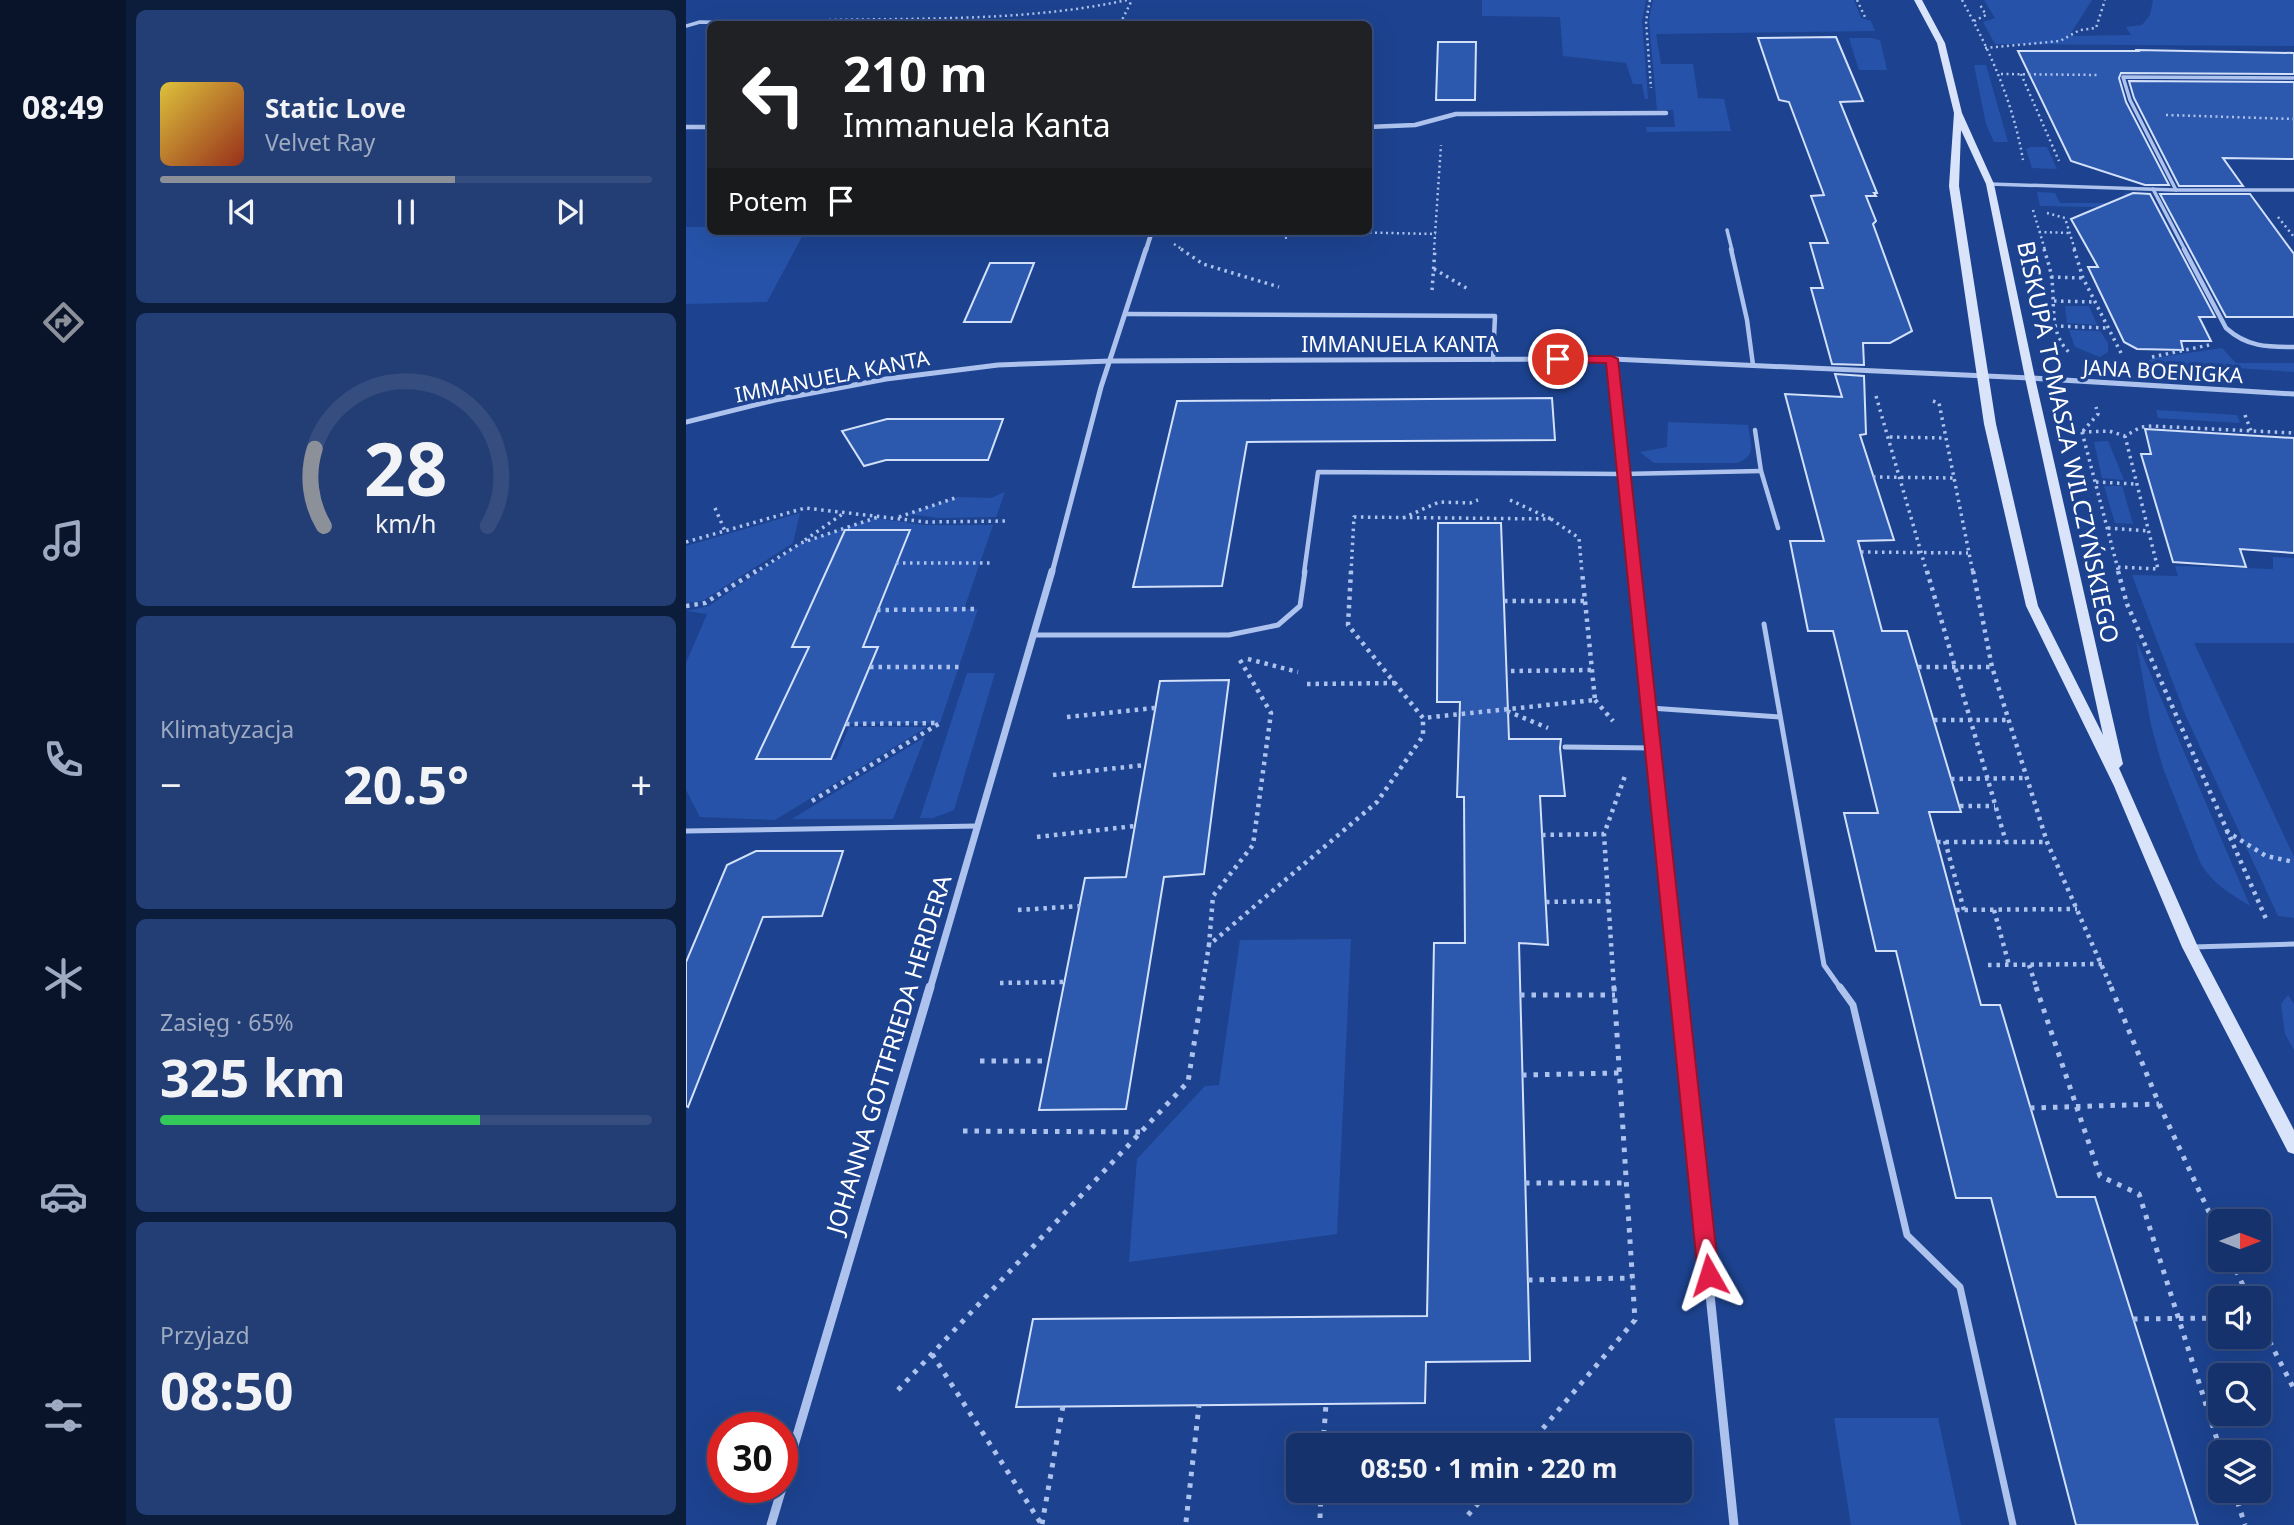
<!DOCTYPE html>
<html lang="pl">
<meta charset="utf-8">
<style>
body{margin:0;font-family:"Noto Sans",sans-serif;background:#233e74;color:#f1f3f6;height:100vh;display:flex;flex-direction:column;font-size:26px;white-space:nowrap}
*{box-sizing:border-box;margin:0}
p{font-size:23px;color:#9eaac2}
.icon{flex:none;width:38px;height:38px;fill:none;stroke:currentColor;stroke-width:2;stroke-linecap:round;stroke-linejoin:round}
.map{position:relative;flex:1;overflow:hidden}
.panel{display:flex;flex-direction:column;gap:10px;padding:10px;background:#0c1c3b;width:560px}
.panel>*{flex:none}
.top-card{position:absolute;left:21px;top:21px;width:665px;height:214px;border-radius:10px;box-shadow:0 7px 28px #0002,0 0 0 2px #354d7f;background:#202124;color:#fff;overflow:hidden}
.needle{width:46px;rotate:90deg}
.buttons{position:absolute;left:1522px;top:1209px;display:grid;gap:14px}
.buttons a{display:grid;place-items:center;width:63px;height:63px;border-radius:10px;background:#16326c;box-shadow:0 7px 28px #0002,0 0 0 2px #354d7f;font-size:35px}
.speed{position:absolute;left:21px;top:1412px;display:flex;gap:14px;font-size:35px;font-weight:700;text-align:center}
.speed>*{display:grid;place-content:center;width:91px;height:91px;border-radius:50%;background:#16326c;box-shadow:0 7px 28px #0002,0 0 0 2px #354d7f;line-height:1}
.speed .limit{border:10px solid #d22;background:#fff;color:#111}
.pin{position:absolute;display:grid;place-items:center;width:60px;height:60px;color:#fff;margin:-30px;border:4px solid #fff;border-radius:50%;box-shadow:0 2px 7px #0007}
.me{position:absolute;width:77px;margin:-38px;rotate:354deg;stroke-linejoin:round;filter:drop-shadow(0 0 5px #0008)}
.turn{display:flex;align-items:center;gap:24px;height:147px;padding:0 21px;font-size:32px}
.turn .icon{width:91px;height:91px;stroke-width:2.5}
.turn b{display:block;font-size:49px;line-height:60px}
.then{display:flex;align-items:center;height:66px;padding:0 21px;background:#0003;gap:14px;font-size:26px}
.big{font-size:52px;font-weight:700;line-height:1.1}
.panel .widget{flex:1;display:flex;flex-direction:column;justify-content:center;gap:10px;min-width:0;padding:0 24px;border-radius:10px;background:#233e74}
.panel .dial{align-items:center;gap:0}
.dial svg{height:182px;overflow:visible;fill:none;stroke:#354d7f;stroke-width:7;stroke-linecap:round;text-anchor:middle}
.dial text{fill:#f1f3f6;stroke:none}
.song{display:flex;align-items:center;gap:21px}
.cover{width:84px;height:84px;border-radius:10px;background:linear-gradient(135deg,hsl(50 70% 55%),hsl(10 70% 35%))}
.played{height:7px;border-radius:4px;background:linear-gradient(90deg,#8c9099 60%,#354d7f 60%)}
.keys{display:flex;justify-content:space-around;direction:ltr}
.heat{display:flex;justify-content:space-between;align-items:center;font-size:38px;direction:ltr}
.charge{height:10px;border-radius:5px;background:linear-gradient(90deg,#34c759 65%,#354d7f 0)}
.trip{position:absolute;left:600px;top:1433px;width:406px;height:70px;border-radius:10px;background:#16326c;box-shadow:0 7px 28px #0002,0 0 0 2px #354d7f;font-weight:700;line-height:70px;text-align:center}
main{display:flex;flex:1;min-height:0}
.tab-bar{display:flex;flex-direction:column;width:126px;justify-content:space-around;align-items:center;background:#09142b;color:#9eaac2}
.tab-bar .icon{width:49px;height:49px}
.tab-bar .current{color:#8c9099}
.tab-bar b{font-size:32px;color:#f1f3f6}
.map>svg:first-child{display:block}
</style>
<main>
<nav class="tab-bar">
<b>08:49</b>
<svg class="icon current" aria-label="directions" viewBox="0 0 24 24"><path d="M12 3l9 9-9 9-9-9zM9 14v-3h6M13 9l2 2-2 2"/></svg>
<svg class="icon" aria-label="music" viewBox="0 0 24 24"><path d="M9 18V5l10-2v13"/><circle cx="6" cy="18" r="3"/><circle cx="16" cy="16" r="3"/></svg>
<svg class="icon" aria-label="phone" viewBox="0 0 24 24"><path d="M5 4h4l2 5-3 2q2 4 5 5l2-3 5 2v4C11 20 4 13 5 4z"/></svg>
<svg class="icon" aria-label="climate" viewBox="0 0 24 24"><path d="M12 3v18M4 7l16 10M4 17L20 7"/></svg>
<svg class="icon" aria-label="car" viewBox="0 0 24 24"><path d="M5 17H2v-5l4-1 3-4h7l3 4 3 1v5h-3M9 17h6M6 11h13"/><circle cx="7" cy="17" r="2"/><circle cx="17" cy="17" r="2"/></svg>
<svg class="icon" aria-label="filters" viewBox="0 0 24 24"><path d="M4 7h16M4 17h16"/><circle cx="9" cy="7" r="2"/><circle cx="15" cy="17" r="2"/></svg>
</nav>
<section class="panel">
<div class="widget">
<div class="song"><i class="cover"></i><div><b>Static Love</b><p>Velvet Ray</p></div></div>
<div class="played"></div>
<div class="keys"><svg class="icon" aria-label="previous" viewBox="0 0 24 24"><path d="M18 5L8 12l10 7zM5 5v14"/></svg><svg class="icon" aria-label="pause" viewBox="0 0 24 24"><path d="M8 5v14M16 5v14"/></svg><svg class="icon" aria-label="next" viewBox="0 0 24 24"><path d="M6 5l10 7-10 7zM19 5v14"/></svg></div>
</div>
<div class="widget dial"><svg viewBox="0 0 100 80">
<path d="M14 69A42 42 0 1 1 86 69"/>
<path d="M14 69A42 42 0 0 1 10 35" stroke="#8c9099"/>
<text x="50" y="56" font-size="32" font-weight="700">28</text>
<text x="50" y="72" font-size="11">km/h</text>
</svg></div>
<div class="widget"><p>Klimatyzacja</p>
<div class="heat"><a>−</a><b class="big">20.5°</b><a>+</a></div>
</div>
<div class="widget"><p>Zasięg · 65%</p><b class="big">325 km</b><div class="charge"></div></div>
<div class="widget"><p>Przyjazd</p><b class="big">08:50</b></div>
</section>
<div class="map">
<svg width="1608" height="1525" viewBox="0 0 1608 1525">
<rect width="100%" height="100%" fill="#1d4390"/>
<!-- green -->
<g fill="#2653a9">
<polygon points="796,0 960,0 956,21 962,99 959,99 956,84 947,84 940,63 877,56 874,17 796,16"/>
<polygon points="967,0 1168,0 1175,18 1185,21 1189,31 970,34 975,64 1007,64 1012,98 1038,99 1045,131 961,132 960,127 989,127 987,110 971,110 963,20"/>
<polygon points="1298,0 1406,0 1383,36 1445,35 1440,27 1456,25 1464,15 1467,0 1608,0 1608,46 1309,44 1297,22 1309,18"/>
<polygon points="1163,38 1185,38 1194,40 1201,70 1173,70"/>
<polygon points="1288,65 1300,65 1322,142 1308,142 1300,124"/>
<polygon points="1345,147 1361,147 1371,169 1346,168 1340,149"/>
<polygon points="1351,192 1369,193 1374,203 1443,203 1438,193 1449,193 1469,208 1354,206"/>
<polygon points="0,227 24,227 24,231 119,231 81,302 0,304"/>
<polygon points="1379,306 1403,306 1411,325 1381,323"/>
<polygon points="1383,330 1414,331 1422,343 1422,352 1414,357 1389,347"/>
<polygon points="1536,348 1550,363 1608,363 1608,372 1458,362 1468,358"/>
<polygon points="1470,410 1551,415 1554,423 1472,418"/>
<path d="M982,422l80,3c2,19 10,30 -11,38h-83l-14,-11 27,-5z"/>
<polygon points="1422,441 1438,480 1416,478 1408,442"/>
<polygon points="1418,486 1436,486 1447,524 1429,523"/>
<polygon points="319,492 310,517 253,518 221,514 272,497 305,498"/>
<polygon points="114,513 107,543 16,601 0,603 0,546"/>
<polygon points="189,518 238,525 307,525 278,609 292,609 254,723 160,724 192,648 176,647 223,530 159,530 106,646 123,647 70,758 150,759 163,727 241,727 89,820 14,817 0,790 0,663 21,614 0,611 23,606 115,543"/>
<polygon points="1587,557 1608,558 1608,643 1508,643 1608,857 1608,918 1592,916 1499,714 1446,575 1492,576 1489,566 1587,569"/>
<path d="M1450,640l114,266c-20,-13 -38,-22 -50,-44l-37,-94 -12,-43z"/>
<polygon points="281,673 309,673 268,810 247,818 234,818"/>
<polygon points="239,737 207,819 106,819"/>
<polygon points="665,939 651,1234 443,1262 451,1159 519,1086 533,1085 554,940"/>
<polygon points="1602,995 1608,1004 1608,1050 1599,1034 1595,1004"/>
<polygon points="1148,1418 1252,1418 1275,1525 1165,1525"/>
</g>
<!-- building -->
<g fill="#2c59ae" stroke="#d2e0fa" stroke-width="2">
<polygon points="1150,37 1177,101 1154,102 1191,193 1188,193 1190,196 1180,196 1190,221 1187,224 1226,331 1204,343 1177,343 1178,365 1146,364 1125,288 1137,288 1124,243 1142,243 1125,196 1138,195 1103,102 1093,100 1072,38"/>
<polygon points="752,42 790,42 789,100 750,100"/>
<polygon points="1451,50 1608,53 1608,74 1435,73 1433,78 1440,102 1483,185 1459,185 1385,161 1332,51 1452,51"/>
<polygon points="1443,81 1608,82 1608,159 1537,158 1557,186 1493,186 1448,98"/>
<polygon points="1447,193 1464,194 1529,317 1513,317 1525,341 1495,341 1497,350 1451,349 1438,342 1402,267 1412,267 1385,219"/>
<polygon points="1474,194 1564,194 1608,254 1608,317 1540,317"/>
<polygon points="304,263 348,263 325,322 278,322"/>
<polygon points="1149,374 1178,376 1180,434 1174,435 1208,540 1172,541 1196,631 1221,631 1275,812 1243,812 1295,1005 1314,1005 1371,1197 1409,1197 1512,1525 1390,1525 1305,1198 1270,1198 1210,951 1190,951 1158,813 1192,813 1147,631 1122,631 1104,541 1138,541 1099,394 1156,397"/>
<polygon points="866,398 869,440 561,442 536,586 447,587 491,401"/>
<polygon points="201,419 317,419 302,460 200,460 178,466 156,431"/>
<polygon points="1459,429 1608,438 1608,553 1554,549 1560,567 1487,562 1455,454 1465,454"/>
<polygon points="752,523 815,523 823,739 875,739 874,748 879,796 854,796 862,945 833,943 844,1361 740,1362 739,1403 330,1407 347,1319 741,1316 748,943 779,943 778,797 771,797 774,702 751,702"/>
<polygon points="159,530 224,530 177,647 192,647 145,759 70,759 123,647 106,647"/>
<polygon points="543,680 518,874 478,877 440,1109 353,1110 399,878 440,877 474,681"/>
<polygon points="70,851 157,851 136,916 77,917 2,1107 0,1106 0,962 41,865"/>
</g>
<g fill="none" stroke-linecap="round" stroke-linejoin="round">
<!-- path-far3 -->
<g stroke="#adc3ee" stroke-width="2.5" stroke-dasharray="2 3.5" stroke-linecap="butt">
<polyline points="964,0 960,21 965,88"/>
<polyline points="1171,0 1179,17"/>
<path d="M1276,0c28,51 51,102 61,160"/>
<path d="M143,20c99,-2 201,1 298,-20"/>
<polyline points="1288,21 1300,15 1293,3"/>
<polyline points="434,24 446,0"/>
<polyline points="1299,48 1374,41 1394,30 1410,28 1419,0"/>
<polyline points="1315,74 1412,75"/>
<polyline points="1335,74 1373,161"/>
<polyline points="1480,115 1608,119"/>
<polyline points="1347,210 1359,250"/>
<polyline points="1361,213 1379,218 1389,250"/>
<polyline points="1592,217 1608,237"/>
<polyline points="612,231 750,234"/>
<polyline points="1353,232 1383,233"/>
<polyline points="599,238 612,233"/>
<polyline points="488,244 497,250"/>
<polyline points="748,250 755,145"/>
</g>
<!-- path-far2 -->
<g stroke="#adc3ee" stroke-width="3.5" stroke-dasharray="2.5 4.5" stroke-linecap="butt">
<polyline points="495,249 517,264 593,287"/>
<path d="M1358,249c3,10 7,21 8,32 3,26 -3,54 19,73"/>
<polyline points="1388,249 1397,278 1437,357"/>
<polyline points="748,269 782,289"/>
<polyline points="1365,277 1397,278"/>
<polyline points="746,290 749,249"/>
<polyline points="1368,301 1409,302"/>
<polyline points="1368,326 1421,328"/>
<polyline points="1466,357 1523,345"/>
<polyline points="1190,396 1241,573"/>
<polyline points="1247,401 1253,403 1287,573"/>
<polyline points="1559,415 1565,431"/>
<polyline points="1397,431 1412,414 1410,407"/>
<polyline points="1396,432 1433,573"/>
<polyline points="1396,432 1423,431 1439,436 1455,427 1466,426 1608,433"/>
<polyline points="1204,437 1260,438"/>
<polyline points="1187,477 1268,478"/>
<polyline points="1410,482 1449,484"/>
<polyline points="824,500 865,519"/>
<polyline points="29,508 39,531"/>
<polyline points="213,517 272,497"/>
<polyline points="717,518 753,502 784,503 792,500"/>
<polyline points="865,519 893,538 896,573"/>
<polyline points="1422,528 1462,531"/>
<polyline points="119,540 158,513"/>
<polyline points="0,542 119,508 240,522 322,521"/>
<polyline points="1175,552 1282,553"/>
<polyline points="210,563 308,563"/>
<polyline points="1432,567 1472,569 1439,436"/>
<polyline points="68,573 115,543 192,517"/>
<polyline points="665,573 668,517 865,519"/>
</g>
<!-- path-far1 -->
<g stroke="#adc3ee" stroke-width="4.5" stroke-dasharray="3.5 5" stroke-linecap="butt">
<polyline points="665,571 662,625 737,718 909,700 896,571"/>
<polyline points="1241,571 1320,842"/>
<polyline points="1287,571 1306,667 1361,842 1426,989"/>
<polyline points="1432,571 1441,604 1581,921"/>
<polyline points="818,601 900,601"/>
<polyline points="0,606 19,603 70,571"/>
<polyline points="191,610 292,609"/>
<polyline points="562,659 612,672"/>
<polyline points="554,660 585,713 567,845 527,896 523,945 691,802 737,736 737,718"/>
<polyline points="184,667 273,667"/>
<polyline points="1232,667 1306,667"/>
<polyline points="825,671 905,670"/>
<polyline points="621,684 709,683"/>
<polyline points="909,700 927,721"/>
<polyline points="821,711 862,728"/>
<polyline points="381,717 469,708"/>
<polyline points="1248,720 1323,720"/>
<polyline points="160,724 253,723"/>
<polyline points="367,775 459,765"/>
<polyline points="1265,779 1341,778"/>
<polyline points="126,801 254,723"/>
<polyline points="1274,806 1309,806"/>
<polyline points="1540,831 1580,856 1608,862"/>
<polyline points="856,835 918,834"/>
<polyline points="351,837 449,826"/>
<polyline points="1259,841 1278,910"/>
<polyline points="1251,842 1361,842"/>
<polyline points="860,902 923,901"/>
<polyline points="332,910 394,906"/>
<polyline points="1270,910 1391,909"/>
<polyline points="1308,910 1323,965"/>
<polyline points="1302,965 1416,964"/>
<polyline points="1343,965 1351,989"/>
<polyline points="314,983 379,982"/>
<polyline points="516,989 523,945"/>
<polyline points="928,989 918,834 940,773"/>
</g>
<!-- path -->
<g stroke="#adc3ee" stroke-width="5" stroke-dasharray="4.5 7" stroke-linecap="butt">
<polyline points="1350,987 1414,1176 1453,1194 1535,1452"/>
<polyline points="1425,987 1473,1104 1535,1238"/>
<polyline points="834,995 929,995"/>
<polyline points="294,1061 362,1061"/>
<polyline points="836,1075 934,1073"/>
<polyline points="1344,1108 1473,1104"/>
<polyline points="277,1131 454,1132"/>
<polyline points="839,1183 941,1183"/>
<polyline points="1545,1260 1563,1298"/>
<polyline points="842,1280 946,1278"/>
<polyline points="1447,1319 1535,1318"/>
<polyline points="1573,1321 1608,1389"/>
<polyline points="246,1354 356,1525"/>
<polyline points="212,1390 502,1082 517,987"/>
<polyline points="637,1446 640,1404"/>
<polyline points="842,1446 949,1320 928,987"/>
<polyline points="1548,1491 1559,1525"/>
<polyline points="782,1515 803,1491"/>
<polyline points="634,1518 635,1491"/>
<polyline points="500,1522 513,1405"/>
<polyline points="356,1524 377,1406"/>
</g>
<!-- lane-far3 -->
<g stroke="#adc3ee" stroke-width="3.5">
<polyline points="0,26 14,22 121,24"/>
<polyline points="1304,184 1490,190 1608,190"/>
<polyline points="1467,189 1499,250"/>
<polyline points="1490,190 1444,100 1437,77 1608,78"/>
<polyline points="1041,230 1046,250"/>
</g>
<!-- lane-far2 -->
<g stroke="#adc3ee" stroke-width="4.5">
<polyline points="1045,249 1061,320 1067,365"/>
<path d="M1498,249l42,79c21,19 41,19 68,19"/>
<polyline points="441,314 809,316 807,360"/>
<polyline points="1069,430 1075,471 1092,528"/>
<polyline points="618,573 632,472 937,474 1075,471"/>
</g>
<!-- lane-far1 -->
<g stroke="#adc3ee" stroke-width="5">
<polyline points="1078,624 1138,965 1155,989"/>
<polyline points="349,635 543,635 592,625 614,606 619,571"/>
<polyline points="964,708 1094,717"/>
<polyline points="879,747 969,748"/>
<polyline points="0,831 292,826"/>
<polyline points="1507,947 1608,944"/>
</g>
<!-- lane -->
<polyline stroke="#adc3ee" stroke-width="7" points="1154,987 1167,1005 1221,1235 1274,1287 1327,1525"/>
<!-- street-far3 -->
<g stroke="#adc3ee" stroke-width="4.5">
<polyline points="0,127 24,127"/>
<polyline points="682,127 729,125 770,114 980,113"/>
<polyline points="682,150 684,127"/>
<polyline points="460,250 466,231"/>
</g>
<!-- street-far2 -->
<g stroke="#adc3ee" stroke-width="5">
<polyline points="926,359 948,573"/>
<polyline points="0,422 89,400 200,379 312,365 425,361 926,359 1344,378 1608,394"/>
<polyline points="366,573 415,387 460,249"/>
</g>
<!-- street-far1 -->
<g stroke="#adc3ee" stroke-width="7">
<polyline points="948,571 992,989"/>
<polyline points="244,989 366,571"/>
</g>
<!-- street -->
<g stroke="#adc3ee" stroke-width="9">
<polyline points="992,987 1048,1525"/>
<polyline points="96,1486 244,987"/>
<polyline points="85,1525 96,1488"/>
</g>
<!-- secondary -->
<path fill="#d9e4fa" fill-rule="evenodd" d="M1228,0h8l23,43 17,70 32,71 41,194 88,386 -4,4 79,179 96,183v24l-6,-2 -106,-205 -68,-161 -88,-180 -42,-182 -35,-238 5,-73 -17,-70zM1275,130l25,54 39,194 78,357 -65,-129 -42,-182 -37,-238z"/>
</g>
<!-- route -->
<polygon fill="#e11d48" stroke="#92132f" stroke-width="2" points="872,356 926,356 932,359 1033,1275 1030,1282 1023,1284 1015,1282 1012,1275 920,363 868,362 868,357"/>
<g text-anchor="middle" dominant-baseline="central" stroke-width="7" stroke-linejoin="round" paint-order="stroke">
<!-- far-street labels -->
<g font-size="21" fill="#fff" stroke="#1d4390">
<text x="714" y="344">IMMANUELA KANTA</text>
<text transform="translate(1477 371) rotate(3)">JANA BOENIGKA</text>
<text transform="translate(146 376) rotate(-11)">IMMANUELA KANTA</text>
</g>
<!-- street labels -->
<g font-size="24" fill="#fff" stroke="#1d4390">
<text transform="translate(1383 442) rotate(78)">BISKUPA TOMASZA WILCZYŃSKIEGO</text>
<text transform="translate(202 1054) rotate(-73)">JOHANNA GOTTFRIEDA HERDERA</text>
</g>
</g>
</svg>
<div class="buttons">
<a><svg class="needle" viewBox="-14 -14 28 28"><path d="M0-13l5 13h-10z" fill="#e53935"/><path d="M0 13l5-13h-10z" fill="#9eaac2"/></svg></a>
<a><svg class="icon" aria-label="sound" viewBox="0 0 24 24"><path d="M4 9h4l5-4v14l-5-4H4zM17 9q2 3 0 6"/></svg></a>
<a><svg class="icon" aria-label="search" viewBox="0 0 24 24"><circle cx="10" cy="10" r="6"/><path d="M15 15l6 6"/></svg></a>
<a><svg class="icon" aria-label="layers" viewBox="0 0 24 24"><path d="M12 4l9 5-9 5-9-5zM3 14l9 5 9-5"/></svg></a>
</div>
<div class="speed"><div class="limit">30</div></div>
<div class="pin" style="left:872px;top:359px;background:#d93025"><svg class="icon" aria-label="arrive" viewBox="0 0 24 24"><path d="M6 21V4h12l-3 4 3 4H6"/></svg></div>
<svg class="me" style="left:1023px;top:1275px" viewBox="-20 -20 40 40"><path d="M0-17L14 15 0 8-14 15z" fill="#e11d48" stroke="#fff" stroke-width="4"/></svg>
<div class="trip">08:50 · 1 min · 220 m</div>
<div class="top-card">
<div class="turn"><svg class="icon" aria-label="left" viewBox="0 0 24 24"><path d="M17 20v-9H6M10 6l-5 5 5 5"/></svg><div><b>210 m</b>Immanuela Kanta</div></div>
<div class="then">Potem<svg class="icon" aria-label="arrive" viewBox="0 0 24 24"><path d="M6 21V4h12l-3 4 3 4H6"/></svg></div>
</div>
</div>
</main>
